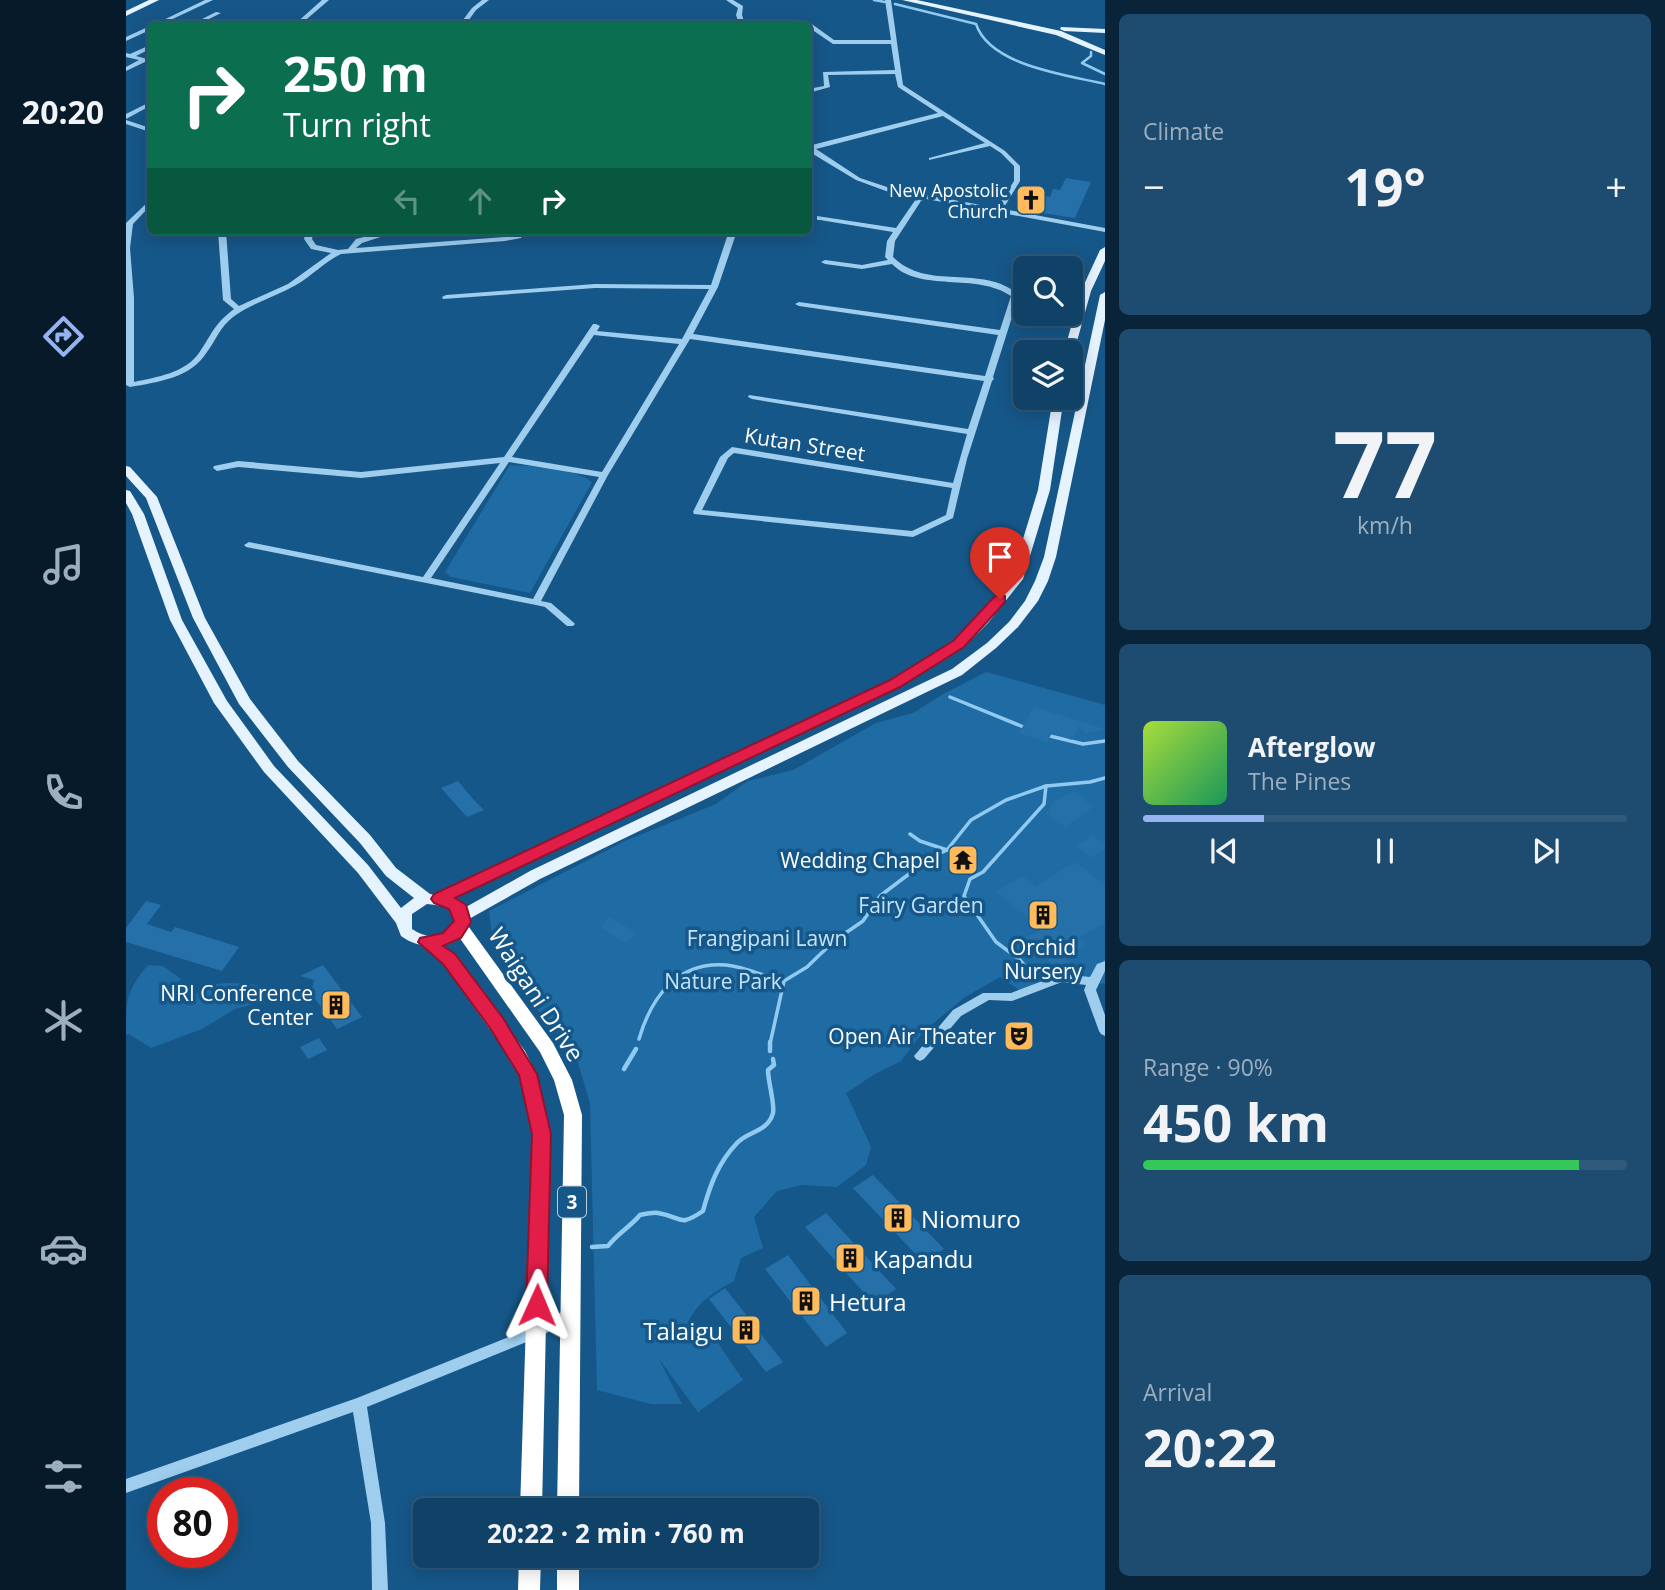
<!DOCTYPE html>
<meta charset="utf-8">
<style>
body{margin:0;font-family:"Open Sans",sans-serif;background:#1e4c70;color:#f1f3f6;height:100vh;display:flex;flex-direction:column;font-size:26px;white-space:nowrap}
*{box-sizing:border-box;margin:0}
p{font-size:23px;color:#9cafc0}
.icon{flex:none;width:38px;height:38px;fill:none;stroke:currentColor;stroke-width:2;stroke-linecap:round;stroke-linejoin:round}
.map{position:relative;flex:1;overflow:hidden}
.sheet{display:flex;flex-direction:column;gap:14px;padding:14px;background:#092439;width:560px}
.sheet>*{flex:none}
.hud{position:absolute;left:21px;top:21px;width:665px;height:214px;border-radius:10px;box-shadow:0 4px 18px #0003,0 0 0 2px #305a7b;background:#0b6e4f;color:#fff;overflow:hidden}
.controls{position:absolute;left:887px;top:256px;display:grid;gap:14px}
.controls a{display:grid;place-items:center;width:70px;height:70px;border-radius:10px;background:#104167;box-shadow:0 4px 18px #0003,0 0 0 2px #305a7b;font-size:35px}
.speed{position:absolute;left:21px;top:1477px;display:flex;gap:14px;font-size:35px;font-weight:700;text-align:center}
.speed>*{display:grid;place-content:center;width:91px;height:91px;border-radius:50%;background:#104167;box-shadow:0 4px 18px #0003,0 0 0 2px #305a7b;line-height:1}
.speed .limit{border:10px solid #d22;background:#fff;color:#111}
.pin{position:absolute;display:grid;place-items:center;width:60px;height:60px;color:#fff;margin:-72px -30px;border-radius:50% 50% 50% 0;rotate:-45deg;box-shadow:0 0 7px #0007}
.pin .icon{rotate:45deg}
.me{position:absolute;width:77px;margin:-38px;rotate:1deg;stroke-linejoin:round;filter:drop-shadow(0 0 5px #0008)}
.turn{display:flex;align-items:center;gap:24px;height:147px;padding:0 21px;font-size:32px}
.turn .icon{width:91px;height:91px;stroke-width:2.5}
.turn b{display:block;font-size:49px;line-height:60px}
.lanes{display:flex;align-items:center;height:66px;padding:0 21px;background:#0003;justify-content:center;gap:35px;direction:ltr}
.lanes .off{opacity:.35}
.big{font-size:52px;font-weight:700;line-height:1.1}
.sheet .widget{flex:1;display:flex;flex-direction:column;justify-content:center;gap:10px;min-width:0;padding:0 24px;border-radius:10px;background:#1e4c70}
.sheet .dial{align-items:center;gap:0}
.dial b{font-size:91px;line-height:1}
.song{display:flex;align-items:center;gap:21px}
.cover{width:84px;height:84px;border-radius:10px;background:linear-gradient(135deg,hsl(80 70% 55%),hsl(150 70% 35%))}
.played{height:7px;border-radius:4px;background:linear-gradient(90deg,#95b2f1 25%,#305a7b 25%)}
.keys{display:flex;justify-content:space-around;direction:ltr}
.heat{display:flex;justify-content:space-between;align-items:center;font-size:38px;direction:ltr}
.charge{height:10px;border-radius:5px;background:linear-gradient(90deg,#34c759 90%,#305a7b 0)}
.trip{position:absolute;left:287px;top:1498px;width:406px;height:70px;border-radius:10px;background:#104167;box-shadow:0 4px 18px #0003,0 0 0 2px #305a7b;font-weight:700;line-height:70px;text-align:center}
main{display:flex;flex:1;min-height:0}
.dock{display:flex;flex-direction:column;width:126px;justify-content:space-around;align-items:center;background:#061a29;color:#9cafc0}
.dock .icon{width:49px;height:49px}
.dock .current{color:#95b2f1}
.dock b{font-size:32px;color:#f1f3f6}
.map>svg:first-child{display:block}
</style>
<main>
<nav class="dock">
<b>20:20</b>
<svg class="icon current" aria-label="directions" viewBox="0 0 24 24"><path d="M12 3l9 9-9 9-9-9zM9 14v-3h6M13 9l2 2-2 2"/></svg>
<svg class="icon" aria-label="music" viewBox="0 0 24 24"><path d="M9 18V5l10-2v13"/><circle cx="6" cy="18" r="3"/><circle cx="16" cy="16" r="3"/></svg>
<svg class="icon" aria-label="phone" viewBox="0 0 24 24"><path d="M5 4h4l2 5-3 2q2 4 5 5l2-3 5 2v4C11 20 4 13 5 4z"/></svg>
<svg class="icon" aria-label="climate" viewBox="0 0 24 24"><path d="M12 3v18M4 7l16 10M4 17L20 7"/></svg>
<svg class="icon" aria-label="car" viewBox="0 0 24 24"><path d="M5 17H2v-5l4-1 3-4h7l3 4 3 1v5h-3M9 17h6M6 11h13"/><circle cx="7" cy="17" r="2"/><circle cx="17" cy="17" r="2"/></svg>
<svg class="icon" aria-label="filters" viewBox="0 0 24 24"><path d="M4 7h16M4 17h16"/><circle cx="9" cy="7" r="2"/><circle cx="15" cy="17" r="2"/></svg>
</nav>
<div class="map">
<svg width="979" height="1590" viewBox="0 0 979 1590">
<rect width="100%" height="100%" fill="#165789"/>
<!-- green -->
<g fill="#1f6ba3">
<path d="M384,465c25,1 62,3 82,17l-62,111 -79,-16 -6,-5z"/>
<path d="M860,672l119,33v279l-50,-6 -31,15 -24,-16 -35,20 -42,35 -22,29 -26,13 -29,19 25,54 -5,18 -29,22 -35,-2 -25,6 -23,26 9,31 -22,10 -7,23c-28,15 -41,25 -52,56l23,-13 38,56 -45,32 -39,-53 23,45h-31l-54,-14 -7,-286 -14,-48 -36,-43 -34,-49 -14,-28 -3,-25 136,-70 91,-37 32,-23 45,-11 83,-47 37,-10 32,-20z"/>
<path d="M22,965l15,1 18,13 -14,14 3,8c22,2 27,-13 46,-17 14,-2 32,-1 45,2l1,9 -11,10 -16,4 -33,20 -51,19 -22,-14 -3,1c0,-34 0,-44 22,-70z"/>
</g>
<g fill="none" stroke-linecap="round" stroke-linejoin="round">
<!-- stream-far2 -->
<g stroke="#90caf1" stroke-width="2.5">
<polyline points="748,0 759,2"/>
<path d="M769,4l81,20c14,42 91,51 129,60"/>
<polyline points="965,52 965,56 956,63 979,74"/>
</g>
<!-- stream-far1 -->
<g stroke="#90caf1" stroke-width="3.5">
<polyline points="824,697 900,728"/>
<polyline points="920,735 957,744 979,741"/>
<polyline points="784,834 794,841 821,850 845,820 880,800 920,786 964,782 979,778"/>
<polyline points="910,979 893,959 870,942 838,896 844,879 857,872 918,804 920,786"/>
<path d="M513,1039c12,-41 38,-78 87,-74 20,2 39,12 58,16"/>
<polyline points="644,1044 658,981 681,967 708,941 737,921 754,896 804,858 821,850"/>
</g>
<!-- stream -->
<g stroke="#90caf1" stroke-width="4.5">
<polyline points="644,1051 644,1042"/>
<polyline points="498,1069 510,1049"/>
<path d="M466,1247l16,-1c9,-12 22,-19 32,-31 5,-1 13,-3 18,-2 25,4 20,15 45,-2 7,-26 15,-48 34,-68 11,-12 31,-11 36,-30 2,-9 -5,-31 -5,-43l6,-5 -1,-6"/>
</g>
</g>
<!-- building -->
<g fill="#2570a8">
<polygon points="940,178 965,182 949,218 916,213 918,210 896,205 903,193 924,197 927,189 934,190"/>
<polygon points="908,707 979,729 960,734 954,726 946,740 926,733 921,742 893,733"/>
<polygon points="332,781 347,799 358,810 341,817 315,788"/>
<polygon points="947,791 967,807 939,827 920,813 929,801"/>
<polygon points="967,835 979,845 979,849 965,858 950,846"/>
<polygon points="949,862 979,885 979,923 952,938 960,945 939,958 947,965 935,971 897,939 916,929 870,891 897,876 909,886"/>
<polygon points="20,901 35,905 21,924 45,932 49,927 113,947 96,971 0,942 0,928"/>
<polygon points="484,917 510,933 500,943 474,927"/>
<polygon points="197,965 236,1017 211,1029 185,993 188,980 174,976"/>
<polygon points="893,1025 907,1038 908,1047 904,1050 890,1047 879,1035 881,1028"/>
<polygon points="193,1038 201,1050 182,1059 174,1047"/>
<polygon points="747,1175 818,1249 797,1262 727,1188"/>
<polygon points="700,1213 770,1289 748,1304 679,1227"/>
<polygon points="662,1255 721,1333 700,1347 639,1269"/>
<polygon points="599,1288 657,1362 640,1372 583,1299"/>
</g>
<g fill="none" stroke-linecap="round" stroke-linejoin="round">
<!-- minor -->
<g fill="#9ecdee" fill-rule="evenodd">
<polygon points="79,0 87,0 36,24 29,24"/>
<polygon points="196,0 203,0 175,24 169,24"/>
<polygon points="356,0 363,0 350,10 340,24 334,24 346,8"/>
<polygon points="600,0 607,0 617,6 616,15 619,24 613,24 610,15 612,8"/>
<path d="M759,0h6l12,85 102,66 15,15v15l-17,28 102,19v4l-179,-33 -5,2 -26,40 -2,16c35,35 90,6 126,38l-26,82 1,2 -2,2 -25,78 -14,59 -40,19 -219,-23 -1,-2 27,-55 12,-10 221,36 14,-49 -215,-35 -4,-2 1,-2 219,34 16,-48 -294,-42 -82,136 -67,126 10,2 22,19 2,2 -2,2h-6l-22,-19 -9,-2 -290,-58 -2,-2 5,-3 174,35 77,-114 -139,15 -123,-11 -21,4 -4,-3 1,-2 24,-5 123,11 143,-15 89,-133h3l4,2 -3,5 85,8 27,-50 -114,-1 -152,11 -1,-2 4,-2 149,-11 116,1 18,-54h8l-19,56 -25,47 292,42 13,-41 -199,-29 -4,-2 4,-2 201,28 11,-34c-35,-24 -91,-3 -119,-32l-30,5 -37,-5 -4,-2 4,-2 37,5 26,-5 -3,-3 2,-16 6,-9 -73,-12h-3v-4l79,12 20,-29 2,-1 -32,-7 -30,-11 -48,-29v-5l130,-33 -40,-26 -3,-13 -67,1 2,12 -18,5 1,15 -5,2v-20l16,-3 -1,-14 72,-2 -4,-26h-58l-25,-17v-3h-3v-2h4l25,18h57zM817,116l42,27 -56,15v2l61,-14 11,7 13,13v15l-17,27 -107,-20 -30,-10 -44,-29zM468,335l85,9 -77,128 -90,-15zM608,453l218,35 -6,27 -34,16 -210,-21 26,-52zM383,462l90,15 -66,122 -102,-21z"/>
<polygon points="90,12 95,13 73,24 66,24"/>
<polygon points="24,26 24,30 0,41 0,37"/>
<polygon points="24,45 24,49 10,56 21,59 21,61 0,71 0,67 13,60 0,57 0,53 4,54"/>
<polygon points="24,102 24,106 0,119 0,114"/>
<polygon points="0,120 24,128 24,132 0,124"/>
<path d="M24,200v6l-17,18 -3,24 4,50v84c23,-5 51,-9 65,-29 13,-19 15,-29 35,-44l-11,-9 -5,-69h8l5,68 8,7 49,-22 43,-31 -20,-4 -7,-10 2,-8h8l-2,8 4,6 22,5 10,-1 8,-10 31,-8h12l-37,12 -6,5 149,-11 10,-3 3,-3h8l-5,7 -16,3 -164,13c-17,8 -29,22 -45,31 -21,12 -44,18 -63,32 -13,10 -17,23 -26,35 -16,26 -49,30 -77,35l-4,-2v-162z"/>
<polygon points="979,961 979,971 970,990 979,1015 979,1036 975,1034 973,1031 958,990 960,985 936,982 886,1001 863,1000 835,1016 798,1059 794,1061 790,1059 788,1056 827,1010 857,993 885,993 935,974 964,977 971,964"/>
<polygon points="443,1308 448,1310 450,1314 448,1318 415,1336 241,1407 259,1523 262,1590 246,1590 245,1523 227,1412 0,1493 0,1479 231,1398 405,1328"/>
</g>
<!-- major -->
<g fill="#e5f3ff" fill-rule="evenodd">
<polygon points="23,0 33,0 0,16 0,11"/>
<polygon points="776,0 791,0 935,31 979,50 979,55 930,35"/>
<polygon points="935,27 979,29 979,33 938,31 934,29"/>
<polygon points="979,247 979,261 965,291 948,352 945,355 945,352 938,352 955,291 974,250"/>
<path d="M979,292v28l-49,237 -8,24 -10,20 -20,26 -22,21 -34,27 -422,204 -71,40c-4,33 -47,33 -68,17l-5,-13 -38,-50 -94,-101 -50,-69 -44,-83 -38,-106 -6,-11v-13l4,1 14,23 38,106 45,81 47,65 94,99 33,43 13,-10 -28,-22 -26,-33 -72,-76 -49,-63 -46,-86 -47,-120 -20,-22v-10l4,1 27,30 48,121 45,81 48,62 72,74 26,33 34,26 6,1 454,-214 64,-40 26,-24 31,-39 27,-88 15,-93h11l-14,93 -27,89 -35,44 -24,24 -64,40 -445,211 11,9 64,-36 422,-202 35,-26 22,-21 16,-21 10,-20 9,-24 56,-262zM301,904l17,2 9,6 2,10c-11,16 -27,18 -43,7v-15z"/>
</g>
<!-- highway -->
<g fill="#fff" fill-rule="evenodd">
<polygon points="334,921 340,923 427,1043 446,1080 456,1115 453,1510 431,1510 438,1115 428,1080 414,1052 326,927 328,923"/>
<polygon points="300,936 329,954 399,1051 411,1075 424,1134 416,1510 394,1510 406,1134 393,1075 386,1060 317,964 291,942 294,938"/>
<polygon points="393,1556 415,1556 414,1590 392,1590"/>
<rect x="431" y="1556" width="22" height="34"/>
</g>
</g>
<!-- route -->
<polygon fill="#e11d48" stroke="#92132f" stroke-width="2" points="874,595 879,596 879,602 838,647 774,687 329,898 340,905 345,922 335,938 317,946 329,954 377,1018 411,1074 425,1134 421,1305 418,1311 411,1314 403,1311 400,1305 406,1134 393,1075 364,1028 317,964 292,942 294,938 317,933 328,921 323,909 308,903 305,899 308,894 764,680 827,641 869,596"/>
<!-- icons -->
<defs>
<g id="church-square" transform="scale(1.575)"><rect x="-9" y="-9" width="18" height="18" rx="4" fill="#ffbb5b" stroke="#165789"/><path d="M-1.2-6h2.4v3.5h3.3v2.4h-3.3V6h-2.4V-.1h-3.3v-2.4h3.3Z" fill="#111"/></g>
<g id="temple-square" transform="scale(1.575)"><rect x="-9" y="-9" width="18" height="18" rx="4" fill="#ffbb5b" stroke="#165789"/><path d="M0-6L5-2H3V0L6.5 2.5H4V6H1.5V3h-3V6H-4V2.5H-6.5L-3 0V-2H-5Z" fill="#111"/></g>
<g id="building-square" transform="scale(1.575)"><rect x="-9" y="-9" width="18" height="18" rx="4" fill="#ffbb5b" stroke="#165789"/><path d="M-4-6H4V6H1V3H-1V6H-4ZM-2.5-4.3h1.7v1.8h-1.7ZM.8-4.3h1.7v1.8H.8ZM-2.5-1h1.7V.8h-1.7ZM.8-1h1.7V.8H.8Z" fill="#111"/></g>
<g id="theatre-square" transform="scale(1.575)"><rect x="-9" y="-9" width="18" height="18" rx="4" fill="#ffbb5b" stroke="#165789"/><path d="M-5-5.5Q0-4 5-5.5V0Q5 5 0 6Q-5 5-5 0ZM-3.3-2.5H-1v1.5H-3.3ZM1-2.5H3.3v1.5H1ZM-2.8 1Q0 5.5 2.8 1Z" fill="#111"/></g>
</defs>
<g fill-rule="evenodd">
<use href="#church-square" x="905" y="200"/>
<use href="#temple-square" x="837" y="860"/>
<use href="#building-square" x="917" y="915"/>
<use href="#building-square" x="210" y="1005"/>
<use href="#theatre-square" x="893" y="1036"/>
<use href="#building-square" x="772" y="1218"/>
<use href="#building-square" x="724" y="1258"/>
<use href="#building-square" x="680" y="1301"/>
<use href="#building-square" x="620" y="1330"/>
</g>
<g text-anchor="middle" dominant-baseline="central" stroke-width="7" stroke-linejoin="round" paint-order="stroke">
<!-- far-poi labels -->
<g font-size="18" fill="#fff" stroke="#165789" text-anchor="end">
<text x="882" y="190">New Apostolic<tspan x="882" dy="21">Church</tspan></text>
</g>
<!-- shield labels -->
<rect fill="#165789" stroke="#b9cddc" stroke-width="2" x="432" y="1186.5" width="28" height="31" rx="5"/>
<g font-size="19" font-weight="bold" fill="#fff">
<text x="446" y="1202">3</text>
</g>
<!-- street labels -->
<g font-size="21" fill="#fff" stroke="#165789">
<text transform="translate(679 444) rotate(9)">Kutan Street</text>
</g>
<!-- poi labels -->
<g font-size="21" fill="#fff" stroke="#165789" text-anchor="end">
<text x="814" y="860">Wedding Chapel</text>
<text x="917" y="947" text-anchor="middle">Orchid<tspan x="917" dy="24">Nursery</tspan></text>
<text x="187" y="993">NRI Conference<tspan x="187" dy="24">Center</tspan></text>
<text x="870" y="1036">Open Air Theater</text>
</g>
<!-- park labels -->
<g font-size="21" fill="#c4e4fa" stroke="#165789">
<text x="795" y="905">Fairy Garden</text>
<text x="641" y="938">Frangipani Lawn</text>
<text x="597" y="981">Nature Park</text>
</g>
<!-- near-street labels -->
<g font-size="24" fill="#fff" stroke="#165789">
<text transform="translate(411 994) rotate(57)">Waigani Drive</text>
</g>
<!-- near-poi labels -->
<g font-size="24" fill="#fff" stroke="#165789" text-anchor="start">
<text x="795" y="1218">Niomuro</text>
<text x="747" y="1258">Kapandu</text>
<text x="703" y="1301">Hetura</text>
<text x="597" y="1330" text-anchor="end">Talaigu</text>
</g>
</g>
</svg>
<div class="controls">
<a><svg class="icon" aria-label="search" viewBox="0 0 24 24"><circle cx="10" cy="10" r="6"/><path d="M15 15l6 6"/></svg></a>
<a><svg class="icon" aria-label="layers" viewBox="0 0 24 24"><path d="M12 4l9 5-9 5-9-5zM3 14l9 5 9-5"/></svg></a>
</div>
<div class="speed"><div class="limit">80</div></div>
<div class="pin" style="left:874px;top:599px;background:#d93025"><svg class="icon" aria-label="arrive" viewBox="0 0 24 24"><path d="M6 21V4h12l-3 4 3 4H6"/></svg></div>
<svg class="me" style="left:411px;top:1305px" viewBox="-20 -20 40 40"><path d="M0-17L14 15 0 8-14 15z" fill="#e11d48" stroke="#fff" stroke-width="4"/></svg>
<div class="trip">20:22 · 2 min · 760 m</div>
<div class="hud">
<div class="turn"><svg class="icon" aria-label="right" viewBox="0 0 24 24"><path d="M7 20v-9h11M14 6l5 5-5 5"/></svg><div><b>250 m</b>Turn right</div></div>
<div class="lanes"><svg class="icon off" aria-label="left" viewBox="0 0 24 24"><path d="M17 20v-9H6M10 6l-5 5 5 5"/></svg><svg class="icon off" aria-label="ahead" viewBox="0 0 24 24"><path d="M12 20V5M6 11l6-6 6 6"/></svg><svg class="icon" aria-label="right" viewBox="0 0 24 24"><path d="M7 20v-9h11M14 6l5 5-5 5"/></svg></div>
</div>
</div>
<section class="sheet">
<div class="widget"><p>Climate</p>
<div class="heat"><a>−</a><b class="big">19°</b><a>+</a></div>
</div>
<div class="widget dial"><b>77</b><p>km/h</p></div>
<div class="widget">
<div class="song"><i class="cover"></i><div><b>Afterglow</b><p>The Pines</p></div></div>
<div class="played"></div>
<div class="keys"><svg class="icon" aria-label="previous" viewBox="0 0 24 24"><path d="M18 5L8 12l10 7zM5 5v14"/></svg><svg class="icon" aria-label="pause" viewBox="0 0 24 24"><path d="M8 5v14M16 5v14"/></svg><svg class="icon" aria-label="next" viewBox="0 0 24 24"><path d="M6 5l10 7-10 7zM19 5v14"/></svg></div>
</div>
<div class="widget"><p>Range · 90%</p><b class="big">450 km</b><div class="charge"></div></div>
<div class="widget"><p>Arrival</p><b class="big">20:22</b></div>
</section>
</main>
